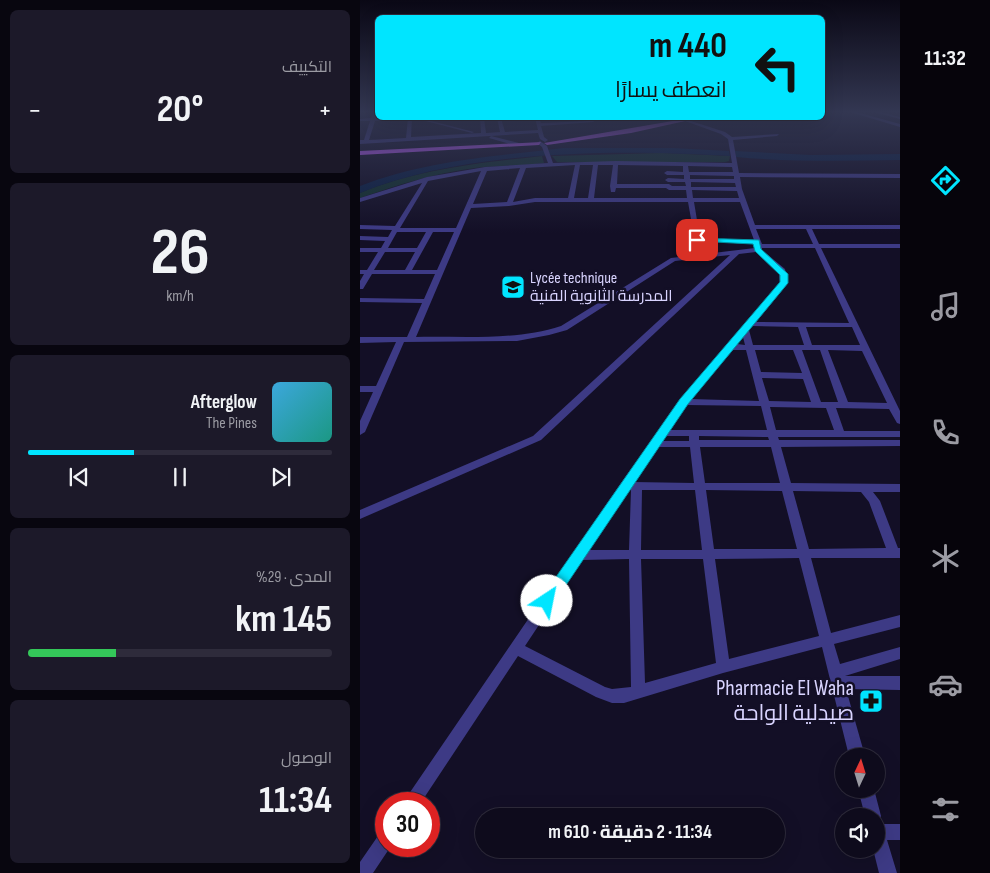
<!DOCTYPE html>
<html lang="ar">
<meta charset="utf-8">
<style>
body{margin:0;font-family:"Sofia Sans Condensed",Cairo,sans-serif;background:#1c1929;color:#f1f3f6;direction:rtl;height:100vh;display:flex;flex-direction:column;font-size:19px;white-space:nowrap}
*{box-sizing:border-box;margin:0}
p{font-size:16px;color:#9b9ba3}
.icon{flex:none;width:28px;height:28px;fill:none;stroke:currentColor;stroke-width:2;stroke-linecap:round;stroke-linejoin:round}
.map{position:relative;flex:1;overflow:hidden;direction:ltr}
.sheet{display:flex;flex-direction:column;gap:10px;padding:10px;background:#08060f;width:360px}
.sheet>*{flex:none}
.guide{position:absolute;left:15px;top:15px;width:450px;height:105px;border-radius:8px;box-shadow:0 5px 20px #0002,0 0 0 1px #2e2b3b;direction:rtl;background:#00e5ff;color:#111;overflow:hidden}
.needle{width:32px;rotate:4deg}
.tools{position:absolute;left:475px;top:748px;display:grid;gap:10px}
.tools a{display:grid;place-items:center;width:50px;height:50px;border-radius:50%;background:#0e0b1c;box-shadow:0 5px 20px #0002,0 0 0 1px #2e2b3b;font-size:25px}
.speed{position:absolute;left:15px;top:792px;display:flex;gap:10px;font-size:25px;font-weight:700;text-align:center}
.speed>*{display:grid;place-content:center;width:65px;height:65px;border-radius:50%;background:#0e0b1c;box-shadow:0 5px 20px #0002,0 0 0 1px #2e2b3b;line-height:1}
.speed .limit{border:8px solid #d22;background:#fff;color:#111}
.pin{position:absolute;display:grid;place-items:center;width:42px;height:42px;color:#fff;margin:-21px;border-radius:10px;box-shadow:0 2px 8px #0006}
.me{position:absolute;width:55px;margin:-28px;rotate:34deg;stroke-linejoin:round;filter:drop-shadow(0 0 4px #0008)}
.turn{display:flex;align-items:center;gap:18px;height:105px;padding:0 15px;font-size:22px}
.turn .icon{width:65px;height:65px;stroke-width:2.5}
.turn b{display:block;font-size:35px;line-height:42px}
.big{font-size:38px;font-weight:700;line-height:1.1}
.sheet .tile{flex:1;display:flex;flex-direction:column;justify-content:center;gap:8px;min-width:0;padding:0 18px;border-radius:8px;background:#1c1929}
.sheet .dial{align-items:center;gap:0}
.dial b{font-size:65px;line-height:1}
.song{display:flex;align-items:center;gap:15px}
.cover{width:60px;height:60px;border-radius:8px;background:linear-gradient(135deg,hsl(200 70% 55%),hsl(170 70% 35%))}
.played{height:5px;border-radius:2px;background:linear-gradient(90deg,#00e5ff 35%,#2e2b3b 35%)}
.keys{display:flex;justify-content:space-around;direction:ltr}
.heat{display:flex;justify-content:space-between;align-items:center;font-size:28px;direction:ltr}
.charge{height:8px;border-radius:4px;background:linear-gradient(90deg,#34c759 29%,#2e2b3b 0)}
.trip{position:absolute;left:115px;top:808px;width:310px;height:50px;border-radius:25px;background:#0e0b1c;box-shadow:0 5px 20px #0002,0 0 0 1px #2e2b3b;font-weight:700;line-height:50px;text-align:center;direction:rtl}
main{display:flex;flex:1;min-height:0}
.tab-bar{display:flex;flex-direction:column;width:90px;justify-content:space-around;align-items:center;background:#06040b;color:#9b9ba3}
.tab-bar .icon{width:35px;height:35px}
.tab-bar .on{color:#00e5ff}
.tab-bar b{font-size:22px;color:#f1f3f6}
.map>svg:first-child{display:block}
</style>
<main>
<nav class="tab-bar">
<b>11:32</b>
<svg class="icon on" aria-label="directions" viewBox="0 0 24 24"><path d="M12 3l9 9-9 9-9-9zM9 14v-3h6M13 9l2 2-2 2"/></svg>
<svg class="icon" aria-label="music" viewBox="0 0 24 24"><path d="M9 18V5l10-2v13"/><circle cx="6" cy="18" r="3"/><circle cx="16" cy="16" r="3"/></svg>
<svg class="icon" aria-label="phone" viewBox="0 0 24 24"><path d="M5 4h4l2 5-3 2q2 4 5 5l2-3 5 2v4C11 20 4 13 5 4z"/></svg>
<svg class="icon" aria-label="climate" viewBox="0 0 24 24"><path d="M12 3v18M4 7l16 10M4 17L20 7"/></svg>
<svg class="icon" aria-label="car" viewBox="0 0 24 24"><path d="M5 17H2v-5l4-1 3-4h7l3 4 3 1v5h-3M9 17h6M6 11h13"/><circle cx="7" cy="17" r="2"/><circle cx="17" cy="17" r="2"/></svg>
<svg class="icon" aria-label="filters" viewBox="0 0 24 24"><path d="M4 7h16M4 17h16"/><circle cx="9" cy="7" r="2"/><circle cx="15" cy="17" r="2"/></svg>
</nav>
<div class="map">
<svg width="540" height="873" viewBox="0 0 540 873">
<rect width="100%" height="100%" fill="#130f26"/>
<!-- green -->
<g fill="#12302f">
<polygon points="302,153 370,156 369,161 365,162 197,162 192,156"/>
<path d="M182,156l2,7c-23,3 -46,2 -69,5 -40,5 -77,17 -115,30v-5c58,-24 120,-30 182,-37z"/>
</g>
<!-- water -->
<g fill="#0a1f44">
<path d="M203,148h110l56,3 1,5c-113,-7 -265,-6 -370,37v-7c64,-25 136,-30 203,-38z"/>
<path d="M375,151l76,4 89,-1v6c-55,1 -109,2 -164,-3z"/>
</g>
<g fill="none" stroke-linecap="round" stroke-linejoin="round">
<!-- street -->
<g fill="#3d3a85" fill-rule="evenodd">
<polygon points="14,111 18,111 16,118 45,118 15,121 9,140 46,138 48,118 52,118 51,137 121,133 120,118 124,118 126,133 140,132 137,118 141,118 145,132 178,130 175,118 179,118 181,123 229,121 227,118 231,118 234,122 181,126 184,137 188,140 185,142 180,139 178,133 0,144 0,140 4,140 10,121 0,121 0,119 11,118"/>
<polygon points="487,111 493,111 540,124 540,127"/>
<polygon points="510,111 517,111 540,117 540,119"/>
<polygon points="54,118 60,118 114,132 112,133"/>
<path d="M325,119l40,13 7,5 47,-3 -2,2 -44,4 6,33 161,1v4l-160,-1 2,12 13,36h145v4h-88l7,15h81v4h-79l79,163v13l-3,-1 -8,-14 -53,-1 8,23h56v6h-122l1,3h121v6l-119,1 10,36 109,1v8h-27l7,9 18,47h2v10h-89l20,75 69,-18v12l-66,17 6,20 60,-17v12l-55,17h55v14l-54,-1 19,67h-16l-27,-109 -99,26 -99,30h-12l-16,-6 -78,-41 -98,148h-18l219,-321 60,-83 99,-117 -1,-11 -23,-20 -17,2 -198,186 -181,79v-9l173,-74 197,-181 -55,6 -108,69 -18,5 -32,6 -113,1 -39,90 -5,3v-14l13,-29h-13v-6h16l20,-44 -36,1v-6h47l15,-34 -62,-1v-4l64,1 11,-25h-63l-9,15h-3v-8l4,-7h-4v-4h7l11,-18h-18v-4h21l4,-7 -25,-1v-4l28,1 4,-7 -32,-1v-4l35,1 27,-43 -62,19v-4l67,-21 58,-10 63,-4 -6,-16 -5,-4 3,-2 7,5 6,17 63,-2 116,2 -4,-24 -7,-5 -36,-13zM215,165l-7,33h-33l-22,4 13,-34zM220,165h13l-5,33h-14zM238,165h15l-3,21 1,6h4l1,-4h50l3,2h17l1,8h-93zM258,165l65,1v6l-16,-1 -3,2 3,2h17v4l-16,-1 -3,2 3,2h17l1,4h-14l-3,-2h-52zM328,166l44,1 1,5h-44zM160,168l-13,34 -34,2 14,-33zM121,171l-25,57h-56l28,-47zM330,175l44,1v3h-44zM331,182l44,1 1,4h-45zM332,190l45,1 2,7h-46zM175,202h153l7,39 60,3v4l-84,10 -110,68c-46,15 -98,10 -145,11l55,-129 38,-2zM334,202h46l14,38 -54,-2zM396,229h50l7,15h-51zM37,232h29l-9,16h-29zM73,232h21l-17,38h-25zM402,248h53l34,75 -93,-1 32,-39 -3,-14 -23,-19zM25,252h30l-10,18h-31zM392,326l46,1 6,18h-51l-4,-15zM446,327h46l8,18h-48zM383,337l2,8 -8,-1zM373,350h13l13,51 -68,-2zM395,350h38l9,23 -41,-1zM442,350h18l18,52h-17zM468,350l34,1 25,52 -39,-1zM402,378l41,1 8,23 -42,-1zM327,405l74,1 6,24h-97zM410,407l56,1 8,22h-58zM305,436h24v5h-27zM339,436l69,1 1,3h-70zM297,447h33l4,36 -61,-1zM340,447h71l9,36h-75zM268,490h3l-2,60h-41zM282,490h53l7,60h-61zM346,490l76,1 15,58h-83zM433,491l68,1 8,10 17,46 -77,1zM439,558l20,78 -90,23 -14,-100zM269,559l2,128 -19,2 -7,-2 -80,-41 57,-86zM281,559h62l13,104 -71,20z"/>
<polygon points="131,136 159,143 160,144 157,146 129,138"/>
<polygon points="498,789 514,789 521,816 519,822 522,824 540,824 540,840 527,840 537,873 519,873 513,849 516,849 516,816 505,816"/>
<polygon points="26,831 26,846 31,846 13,873 0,873 0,862 20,833"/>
</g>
<!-- primary -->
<g fill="#c25bff" fill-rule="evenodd">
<polygon points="330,118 339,118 271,133 187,145 184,143"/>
<polygon points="181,142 179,145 0,155 0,151"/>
</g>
</g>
<!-- sky -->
<linearGradient id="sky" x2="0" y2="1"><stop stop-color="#0a0815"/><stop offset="0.48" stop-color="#333752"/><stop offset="1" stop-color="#333752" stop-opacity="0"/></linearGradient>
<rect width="540" height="233" fill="url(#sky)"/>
<!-- route -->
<polygon fill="#00e5ff" stroke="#0095a6" points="337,238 399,240 401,249 428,274 428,283 328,404 192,606 187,607 182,606 180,601 182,597 320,399 420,282 420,275 395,251 393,244 334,241 334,238"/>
<!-- icons -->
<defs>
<g id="school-square" transform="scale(1.25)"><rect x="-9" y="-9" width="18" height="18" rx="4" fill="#00e5ff" stroke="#130f26"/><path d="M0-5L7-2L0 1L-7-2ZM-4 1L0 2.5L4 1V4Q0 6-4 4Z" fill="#111"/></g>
<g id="pharmacy-square" transform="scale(1.25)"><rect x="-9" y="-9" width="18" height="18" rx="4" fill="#00e5ff" stroke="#130f26"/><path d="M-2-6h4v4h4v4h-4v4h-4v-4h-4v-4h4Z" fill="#111"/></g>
</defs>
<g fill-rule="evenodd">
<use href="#school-square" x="153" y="287"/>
<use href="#pharmacy-square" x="511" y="701"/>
</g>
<g text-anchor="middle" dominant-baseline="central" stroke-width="5" stroke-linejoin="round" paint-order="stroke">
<!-- far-poi labels -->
<g font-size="16" fill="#d9d4ff" stroke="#130f26" text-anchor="start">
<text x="170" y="278">Lycée technique<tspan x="170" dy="18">المدرسة الثانوية الفنية</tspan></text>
</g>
<!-- near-poi labels -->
<g font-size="22" fill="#d9d4ff" stroke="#130f26" text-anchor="end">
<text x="494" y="688">Pharmacie El Waha<tspan x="494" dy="25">صيدلية الواحة</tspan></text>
</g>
</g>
</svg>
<div class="tools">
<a><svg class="needle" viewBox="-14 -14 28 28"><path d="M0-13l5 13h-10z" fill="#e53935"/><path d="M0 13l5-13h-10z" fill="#9b9ba3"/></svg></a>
<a><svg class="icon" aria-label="sound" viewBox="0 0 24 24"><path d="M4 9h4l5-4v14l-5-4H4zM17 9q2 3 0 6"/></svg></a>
</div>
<div class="speed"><div class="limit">30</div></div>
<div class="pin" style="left:337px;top:240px;background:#d93025"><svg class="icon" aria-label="arrive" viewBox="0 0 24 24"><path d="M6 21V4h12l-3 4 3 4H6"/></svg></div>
<svg class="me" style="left:187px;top:601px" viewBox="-20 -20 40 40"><circle r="19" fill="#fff"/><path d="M0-13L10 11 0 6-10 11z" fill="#00e5ff"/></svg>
<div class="trip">11:34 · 2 دقيقة · 610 m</div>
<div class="guide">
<div class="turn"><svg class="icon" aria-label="left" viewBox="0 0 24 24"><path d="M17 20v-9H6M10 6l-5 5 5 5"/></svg><div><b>440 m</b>انعطف يسارًا</div></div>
</div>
</div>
<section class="sheet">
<div class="tile"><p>التكييف</p>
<div class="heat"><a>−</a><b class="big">20°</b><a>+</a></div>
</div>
<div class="tile dial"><b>26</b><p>km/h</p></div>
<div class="tile">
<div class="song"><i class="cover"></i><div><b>Afterglow</b><p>The Pines</p></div></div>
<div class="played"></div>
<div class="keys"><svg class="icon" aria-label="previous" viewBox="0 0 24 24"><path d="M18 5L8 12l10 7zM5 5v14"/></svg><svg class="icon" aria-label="pause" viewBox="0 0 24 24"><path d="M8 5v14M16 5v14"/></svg><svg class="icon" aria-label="next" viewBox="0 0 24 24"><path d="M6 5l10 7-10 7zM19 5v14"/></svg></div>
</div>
<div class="tile"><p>المدى · 29%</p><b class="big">145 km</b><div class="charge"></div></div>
<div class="tile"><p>الوصول</p><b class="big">11:34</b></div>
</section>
</main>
